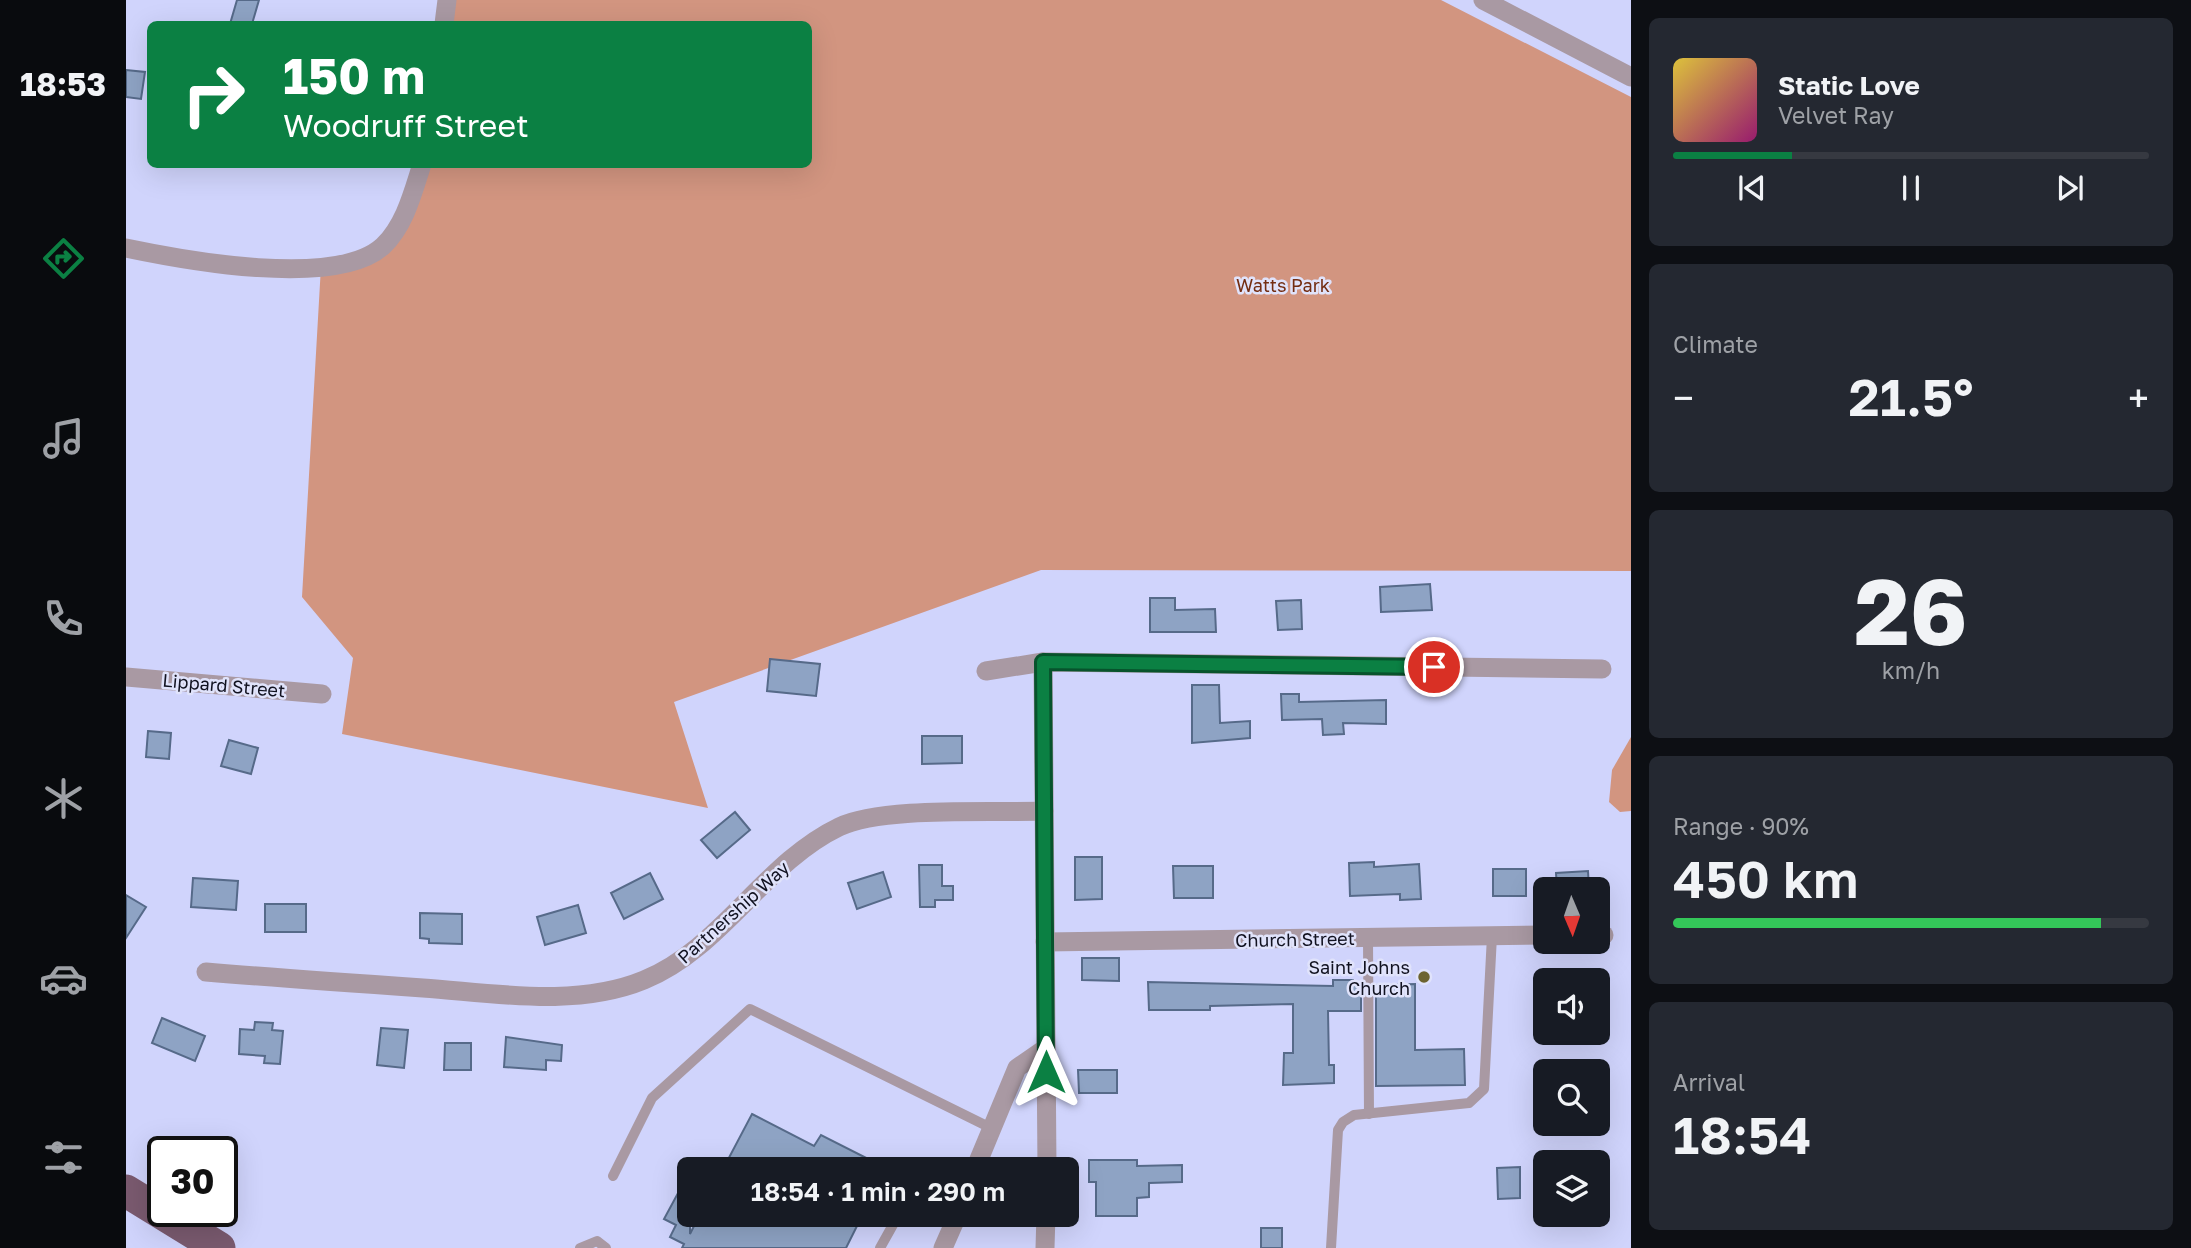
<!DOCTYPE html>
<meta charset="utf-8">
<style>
body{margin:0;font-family:"Golos Text",sans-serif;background:#242831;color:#f1f3f6;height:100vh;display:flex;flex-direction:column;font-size:26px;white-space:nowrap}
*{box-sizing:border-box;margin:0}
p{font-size:23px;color:#9ea1a6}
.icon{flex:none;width:38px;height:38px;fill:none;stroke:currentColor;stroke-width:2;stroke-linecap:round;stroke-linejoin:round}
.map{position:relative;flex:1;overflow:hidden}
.panel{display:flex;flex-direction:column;gap:18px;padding:18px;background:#0d0f14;width:560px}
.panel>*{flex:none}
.banner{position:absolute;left:21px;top:21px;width:665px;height:147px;border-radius:10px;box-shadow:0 7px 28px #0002;background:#0b8043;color:#fff;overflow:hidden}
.needle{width:46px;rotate:178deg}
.buttons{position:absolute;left:1407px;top:877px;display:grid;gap:14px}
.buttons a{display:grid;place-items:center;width:77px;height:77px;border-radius:10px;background:#171b24;box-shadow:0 7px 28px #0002;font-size:35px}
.speed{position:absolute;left:21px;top:1136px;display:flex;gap:14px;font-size:35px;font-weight:700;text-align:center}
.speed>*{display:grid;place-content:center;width:91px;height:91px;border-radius:50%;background:#171b24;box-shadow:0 7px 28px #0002;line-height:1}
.speed .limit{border:4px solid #111;border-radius:10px;background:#fff;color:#111}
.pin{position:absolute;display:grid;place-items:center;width:60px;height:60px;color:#fff;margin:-30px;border:4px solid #fff;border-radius:50%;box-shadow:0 2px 7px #0007}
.me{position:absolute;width:77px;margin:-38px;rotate:0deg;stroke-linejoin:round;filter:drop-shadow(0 0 5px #0008)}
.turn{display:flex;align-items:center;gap:24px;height:147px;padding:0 21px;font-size:32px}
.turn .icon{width:91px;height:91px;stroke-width:2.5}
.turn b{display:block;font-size:49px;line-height:60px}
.big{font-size:52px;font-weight:600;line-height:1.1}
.panel .widget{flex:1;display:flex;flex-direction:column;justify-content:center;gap:10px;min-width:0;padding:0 24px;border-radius:10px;background:#242831}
.panel .dial{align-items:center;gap:0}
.dial b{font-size:91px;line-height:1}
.song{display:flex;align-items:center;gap:21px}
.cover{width:84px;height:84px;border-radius:10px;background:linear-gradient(135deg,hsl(50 70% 55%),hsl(320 70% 35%))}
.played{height:7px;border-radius:4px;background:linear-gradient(90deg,#0b8043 25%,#363941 25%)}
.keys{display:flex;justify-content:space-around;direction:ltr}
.heat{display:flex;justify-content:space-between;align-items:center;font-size:38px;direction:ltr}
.charge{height:10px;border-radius:5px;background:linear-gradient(90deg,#34c759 90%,#363941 0)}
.trip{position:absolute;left:551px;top:1157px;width:402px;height:70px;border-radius:10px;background:#171b24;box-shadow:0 7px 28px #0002;font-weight:600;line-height:70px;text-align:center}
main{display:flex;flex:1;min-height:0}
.tabs{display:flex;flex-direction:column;width:126px;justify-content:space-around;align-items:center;background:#090b0e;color:#9ea1a6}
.tabs .icon{width:49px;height:49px}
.tabs .active{color:#0b8043}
.tabs b{font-size:32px;color:#f1f3f6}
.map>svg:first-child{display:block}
</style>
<main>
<nav class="tabs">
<b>18:53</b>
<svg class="icon active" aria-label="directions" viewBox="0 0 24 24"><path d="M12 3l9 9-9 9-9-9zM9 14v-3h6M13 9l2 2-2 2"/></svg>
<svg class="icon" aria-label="music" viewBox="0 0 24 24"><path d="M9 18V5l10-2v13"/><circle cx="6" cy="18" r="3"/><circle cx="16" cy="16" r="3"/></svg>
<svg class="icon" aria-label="phone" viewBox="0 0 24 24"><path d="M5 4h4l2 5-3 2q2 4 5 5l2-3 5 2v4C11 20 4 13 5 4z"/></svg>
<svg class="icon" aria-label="climate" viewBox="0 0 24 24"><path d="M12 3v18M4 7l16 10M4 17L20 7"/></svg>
<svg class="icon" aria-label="car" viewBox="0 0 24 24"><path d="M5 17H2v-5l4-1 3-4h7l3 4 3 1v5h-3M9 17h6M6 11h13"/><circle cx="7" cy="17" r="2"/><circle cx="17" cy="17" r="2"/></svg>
<svg class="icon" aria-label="filters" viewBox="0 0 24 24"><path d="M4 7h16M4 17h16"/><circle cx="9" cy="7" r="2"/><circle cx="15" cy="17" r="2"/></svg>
</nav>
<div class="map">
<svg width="1505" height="1248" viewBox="0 0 1505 1248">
<rect width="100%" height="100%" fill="#d0d4fc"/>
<!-- green -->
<g fill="#d29580">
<polygon points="321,0 1315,0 1505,97 1505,571 915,570 548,702 582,808 216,734 227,658 176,597 195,266 255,247 296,165 682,164 682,24 318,24"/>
<polygon points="1505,737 1505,811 1494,812 1483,802 1486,770"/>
</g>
<!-- building -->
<g fill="#8ea3c4" stroke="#566a89" stroke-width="2">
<polygon points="111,0 133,0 126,24 104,24"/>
<polygon points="0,70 19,72 15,99 0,97"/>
<polygon points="1304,584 1306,610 1255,612 1254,587"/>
<polygon points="1024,598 1049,598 1049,610 1089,609 1090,632 1024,632"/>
<polygon points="1175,600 1176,629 1152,630 1150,601"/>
<polygon points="644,659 694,664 690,696 641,691"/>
<polygon points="1066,685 1093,685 1094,723 1124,721 1124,738 1066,743"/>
<polygon points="1155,694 1173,694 1173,702 1260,700 1260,724 1217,723 1218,734 1197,735 1196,719 1156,720"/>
<polygon points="22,731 45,733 43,759 20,757"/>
<polygon points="796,736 836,736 836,763 796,764"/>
<polygon points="103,740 132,748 125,774 95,766"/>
<polygon points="609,812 624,830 591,858 575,840"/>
<polygon points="949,857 976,857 976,899 949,900"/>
<polygon points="1248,862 1248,867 1293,864 1295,899 1274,900 1274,894 1224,896 1223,863"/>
<polygon points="793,865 816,865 816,886 827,886 827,900 809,900 809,907 794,907"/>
<polygon points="1047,866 1087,866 1087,898 1048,898"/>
<rect x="1367" y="869" width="33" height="27"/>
<polygon points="1462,871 1463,889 1431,889 1430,873"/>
<polygon points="757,872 765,897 731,909 722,883"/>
<polygon points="524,873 537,899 498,919 485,893"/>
<polygon points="67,878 112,881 110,910 65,907"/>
<polygon points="0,895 20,907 0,938"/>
<rect x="139" y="904" width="41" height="28"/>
<polygon points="452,905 460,933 419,945 411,917"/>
<polygon points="294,913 336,914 336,944 303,943 303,939 294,938"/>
<polygon points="956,958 993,958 993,981 956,980"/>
<polygon points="1207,980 1227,980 1227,985 1235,985 1235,1011 1202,1011 1203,1065 1208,1065 1208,1083 1157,1085 1158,1053 1167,1053 1167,1004 1084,1006 1084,1010 1023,1010 1022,982 1207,986"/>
<polygon points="1289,984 1289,1050 1338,1049 1339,1085 1250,1086 1250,985"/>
<polygon points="36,1018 79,1036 69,1061 26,1043"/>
<polygon points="129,1022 147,1023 146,1030 157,1031 154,1064 138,1063 139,1056 113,1054 114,1029 128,1030"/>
<polygon points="255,1028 282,1030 278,1068 251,1065"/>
<polygon points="380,1037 436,1045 435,1061 420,1060 420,1070 378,1067"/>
<polygon points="319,1043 345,1043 345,1070 318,1070"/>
<polygon points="952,1070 991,1070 991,1093 953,1093"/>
<polygon points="626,1114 688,1146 695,1135 762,1169 597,1169"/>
<polygon points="963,1160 1011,1160 1011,1166 1056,1165 1056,1182 1023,1183 1023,1197 1011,1198 1011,1216 970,1216 970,1182 963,1182"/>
<polygon points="1394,1167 1394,1198 1372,1199 1371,1168"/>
<polygon points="564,1171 564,1234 574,1214 737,1214 720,1248 556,1248 558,1244 544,1237 550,1225 538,1219"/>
<rect x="1135" y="1228" width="21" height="20"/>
</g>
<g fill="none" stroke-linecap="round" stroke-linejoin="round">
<!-- service -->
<g stroke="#a999a3" stroke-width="10">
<polyline points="1242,938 1243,1114"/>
<polyline points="487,1176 526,1098 624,1009 865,1128"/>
<polyline points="808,1214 827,1227"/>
<polyline points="454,1248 471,1241 480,1248"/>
<polyline points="754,1248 773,1214"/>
<polyline points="1205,1248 1212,1130 1217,1122 1228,1115 1343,1103 1358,1089 1366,936"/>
</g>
<!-- minor -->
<g stroke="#a999a3" stroke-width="19">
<polyline points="1357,0 1505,77"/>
<polyline points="318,24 321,0"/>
<path d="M0,248c57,12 210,41 257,-2 22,-21 30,-54 39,-82"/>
<polyline points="917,662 921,1169"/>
<polyline points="860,671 917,662 1476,669"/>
<polyline points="0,677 196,694"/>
<polyline points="1472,935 1478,935"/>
<polyline points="919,942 1419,935"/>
<path d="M80,972c72,6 144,11 217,16 71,5 153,20 221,-8 77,-31 120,-117 195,-153 42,-21 155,-14 205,-16"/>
<polyline points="849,1169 891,1068 920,1048"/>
<polyline points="817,1248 832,1214"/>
<polyline points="919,1248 920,1214"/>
</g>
<!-- trunk -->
<polyline stroke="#7a5a6f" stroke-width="33" points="0,1191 93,1248"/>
</g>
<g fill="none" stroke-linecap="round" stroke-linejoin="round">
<!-- route casing -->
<g stroke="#07532c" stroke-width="18">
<polyline id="route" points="920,1072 917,662 1308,667"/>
</g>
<!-- route -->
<use href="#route" stroke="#0b8043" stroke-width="12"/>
</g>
<!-- markers -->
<circle fill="#6c6330" stroke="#e0e3fb" stroke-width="2.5" cx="1298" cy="977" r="7"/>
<g text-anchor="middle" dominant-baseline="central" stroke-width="5" stroke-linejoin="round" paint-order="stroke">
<!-- park labels -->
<g font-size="18" fill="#732d12" stroke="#e0e3fb">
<text x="1157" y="285">Watts Park</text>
</g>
<!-- street labels -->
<g font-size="18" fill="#111220" stroke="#e0e3fb">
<text transform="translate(98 685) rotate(5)">Lippard Street</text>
<text transform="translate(607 912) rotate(-42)">Partnership Way</text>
<text transform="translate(1169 939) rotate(-1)">Church Street</text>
</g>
<!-- poi labels -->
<g font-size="18" fill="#111220" stroke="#e0e3fb" text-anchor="end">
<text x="1284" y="967">Saint Johns<tspan x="1284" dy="21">Church</tspan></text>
</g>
</g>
</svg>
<div class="buttons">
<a><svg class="needle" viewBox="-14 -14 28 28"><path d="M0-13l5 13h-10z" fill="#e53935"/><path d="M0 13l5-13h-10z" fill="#9ea1a6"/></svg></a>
<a><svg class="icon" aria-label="sound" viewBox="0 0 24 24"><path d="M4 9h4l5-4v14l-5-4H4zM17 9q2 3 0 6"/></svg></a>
<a><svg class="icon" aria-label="search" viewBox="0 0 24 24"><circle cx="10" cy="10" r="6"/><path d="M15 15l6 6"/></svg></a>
<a><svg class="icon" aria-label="layers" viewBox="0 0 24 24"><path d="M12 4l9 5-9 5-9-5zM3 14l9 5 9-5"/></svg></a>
</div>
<div class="speed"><div class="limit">30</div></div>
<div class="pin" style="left:1308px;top:667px;background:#d93025"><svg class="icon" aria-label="arrive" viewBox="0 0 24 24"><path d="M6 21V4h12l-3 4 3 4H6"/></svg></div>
<svg class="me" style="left:920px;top:1072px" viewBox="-20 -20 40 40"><path d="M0-17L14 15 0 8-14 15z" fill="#0b8043" stroke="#fff" stroke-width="4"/></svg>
<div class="trip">18:54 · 1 min · 290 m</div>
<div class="banner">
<div class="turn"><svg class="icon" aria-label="right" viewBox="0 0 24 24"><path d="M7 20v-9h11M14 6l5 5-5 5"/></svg><div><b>150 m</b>Woodruff Street</div></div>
</div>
</div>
<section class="panel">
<div class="widget">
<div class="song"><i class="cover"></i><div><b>Static Love</b><p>Velvet Ray</p></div></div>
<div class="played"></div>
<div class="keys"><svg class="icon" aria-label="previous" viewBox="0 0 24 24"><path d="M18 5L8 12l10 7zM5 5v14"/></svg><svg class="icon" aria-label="pause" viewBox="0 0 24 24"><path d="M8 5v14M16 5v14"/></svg><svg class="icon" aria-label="next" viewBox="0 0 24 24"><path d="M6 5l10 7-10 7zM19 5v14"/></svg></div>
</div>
<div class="widget"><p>Climate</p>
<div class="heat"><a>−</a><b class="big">21.5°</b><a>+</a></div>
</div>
<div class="widget dial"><b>26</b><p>km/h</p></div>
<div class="widget"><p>Range · 90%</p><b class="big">450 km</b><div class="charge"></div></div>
<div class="widget"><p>Arrival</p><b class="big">18:54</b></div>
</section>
</main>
